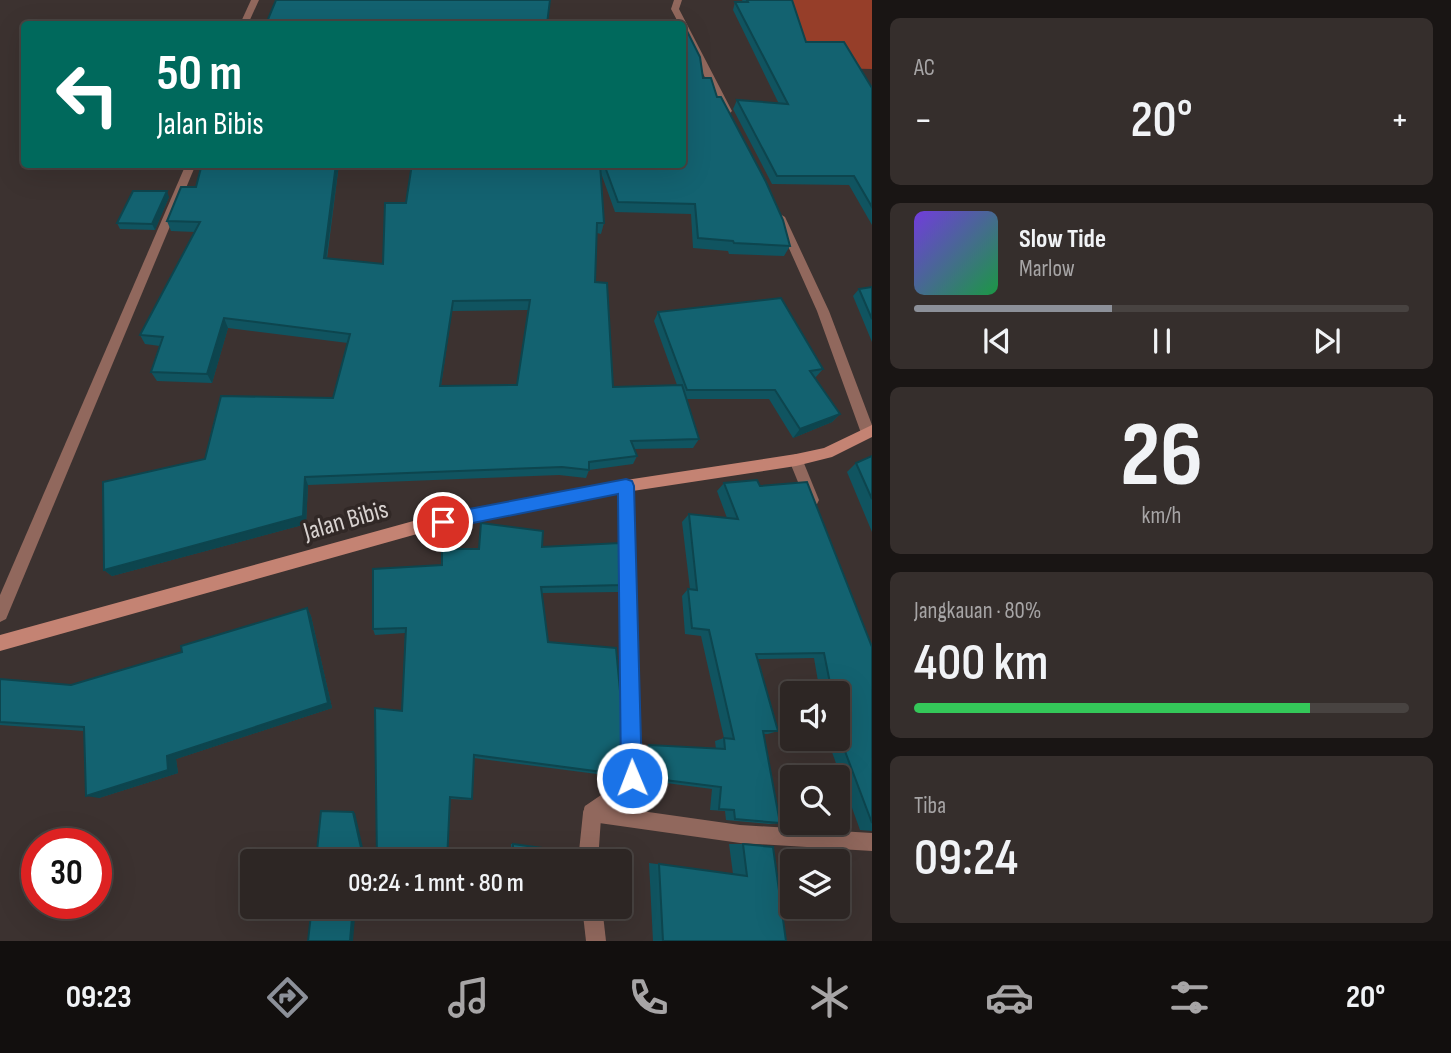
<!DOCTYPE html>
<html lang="id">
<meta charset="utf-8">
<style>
body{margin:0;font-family:"Sofia Sans Condensed",sans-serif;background:#352e2c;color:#f1f3f6;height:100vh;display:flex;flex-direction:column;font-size:26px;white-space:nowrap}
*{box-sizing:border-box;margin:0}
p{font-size:23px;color:#a7a5a6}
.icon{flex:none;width:38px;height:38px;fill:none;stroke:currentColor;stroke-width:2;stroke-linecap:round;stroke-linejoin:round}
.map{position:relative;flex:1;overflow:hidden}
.drawer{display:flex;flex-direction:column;gap:18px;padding:18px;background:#191514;width:579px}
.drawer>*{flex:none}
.hud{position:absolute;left:21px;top:21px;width:665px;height:147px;border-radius:7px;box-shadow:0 7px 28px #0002,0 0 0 2px #484341;background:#00695c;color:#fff;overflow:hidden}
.buttons{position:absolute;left:780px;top:681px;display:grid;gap:14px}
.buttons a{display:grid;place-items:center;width:70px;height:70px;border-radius:7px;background:#2d2624;box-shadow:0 7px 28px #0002,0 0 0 2px #484341;font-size:35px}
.speed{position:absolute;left:21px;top:828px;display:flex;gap:14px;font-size:35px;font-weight:700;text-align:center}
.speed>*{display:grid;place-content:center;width:91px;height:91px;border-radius:50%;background:#2d2624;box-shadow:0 7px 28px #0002,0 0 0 2px #484341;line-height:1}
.speed .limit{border:10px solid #d22;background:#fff;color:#111}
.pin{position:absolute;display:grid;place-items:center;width:60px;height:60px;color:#fff;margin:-30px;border:4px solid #fff;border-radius:50%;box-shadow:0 2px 7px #0007}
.me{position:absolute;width:77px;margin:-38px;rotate:359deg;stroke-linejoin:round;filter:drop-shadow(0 0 5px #0008)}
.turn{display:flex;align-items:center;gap:24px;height:147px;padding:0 21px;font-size:32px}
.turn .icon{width:91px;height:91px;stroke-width:2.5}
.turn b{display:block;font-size:49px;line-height:60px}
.big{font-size:52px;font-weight:600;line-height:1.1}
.drawer .tile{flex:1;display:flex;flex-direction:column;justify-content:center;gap:10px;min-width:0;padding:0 24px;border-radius:10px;background:#352e2c}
.drawer .dial{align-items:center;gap:0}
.dial b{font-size:91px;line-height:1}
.song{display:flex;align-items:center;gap:21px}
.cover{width:84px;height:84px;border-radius:10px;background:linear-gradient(135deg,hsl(260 70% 55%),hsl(140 70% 35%))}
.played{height:7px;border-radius:4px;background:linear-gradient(90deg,#8c9099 40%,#484341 40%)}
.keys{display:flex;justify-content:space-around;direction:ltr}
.heat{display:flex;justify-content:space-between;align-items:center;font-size:38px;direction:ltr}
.charge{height:10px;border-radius:5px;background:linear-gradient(90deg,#34c759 80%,#484341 0)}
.trip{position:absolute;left:240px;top:849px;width:392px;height:70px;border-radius:7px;background:#2d2624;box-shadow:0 7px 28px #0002,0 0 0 2px #484341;font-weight:600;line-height:70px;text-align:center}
.dock{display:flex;height:112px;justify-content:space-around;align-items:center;background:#120f0e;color:#a7a5a6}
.dock .icon{width:49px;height:49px}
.dock .on{color:#8c9099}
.dock b{font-size:32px;color:#f1f3f6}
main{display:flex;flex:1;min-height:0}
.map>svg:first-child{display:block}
</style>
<main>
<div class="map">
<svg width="872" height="941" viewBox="0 0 872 941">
<rect width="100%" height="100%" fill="#3c3230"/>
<!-- green -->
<polygon fill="#963e29" points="746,0 872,0 872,69 829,68"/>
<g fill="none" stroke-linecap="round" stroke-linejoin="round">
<!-- service -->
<g fill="#91685d" fill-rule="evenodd">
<polygon points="796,454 801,456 819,500 817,504 812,506 807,504 789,460 791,456"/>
<polygon points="592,804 740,825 872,833 872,851 740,843 592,822 585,820 583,813 585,806"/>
</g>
<!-- minor -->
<g fill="#91685d" fill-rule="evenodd">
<polygon points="674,0 682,0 679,9 732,111 730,113 722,111 682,32 682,24 679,24 671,9"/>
<polygon points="780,214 785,217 829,311 872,425 872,437 863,437 861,433 817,311 775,217"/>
<polygon points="626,480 631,482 633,486 641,778 632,794 601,818 598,861 578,861 583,813 585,806 620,782 623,776 619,486 621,482"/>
<polygon points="582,906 602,906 606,941 586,941"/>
</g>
<!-- tertiary -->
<g fill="#91685d" fill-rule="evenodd">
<polygon points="251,0 259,0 248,24 240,24"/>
<polygon points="186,164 196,164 6,619 0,622 0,595"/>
</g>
<!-- secondary -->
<polygon fill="#c48373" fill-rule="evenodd" points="872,425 872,437 832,457 796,466 626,492 417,534 0,651 0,635 417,520 626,480 796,454 824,448"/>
</g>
<!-- wall -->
<g fill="#105460" fill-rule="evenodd">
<polygon points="742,0 792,0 806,42 872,88 872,225 849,185 772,184 733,109 737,100 779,104 733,10 735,2 743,2"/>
<path d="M605,21h77l18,36 3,21h8l6,19h4l45,85 17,38 7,26 -6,10 -55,-2 -1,-3 -35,-3 -2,-34 -76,-2 -14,-39 3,50 -3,11 -4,-1 -2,49 12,1 6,104 64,-2 -23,-64 4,-9 123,-14 42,71 -8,9 25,36 -8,8 -39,16 -24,-39h-82l12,40 -6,9 -59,1 3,7 -4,8 -44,6 -3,8 -27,-3 -251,10 -2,39 -194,52 -8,-6 -1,-88 102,-23 16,-63 112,2 15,-55 -120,-15 -16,55 -55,-2 -6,-9 9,-26 -15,-2 -5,-9 55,-103 -24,-1 -4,-10 14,-34h15l6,-23h137l-12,95 56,5 2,-61h21l6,-39h270v-140h-78zM528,310l-11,75 -76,1 11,-75z"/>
<polygon points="169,197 155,230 120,229 117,223"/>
<polygon points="872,287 872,342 853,296 859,289"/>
<polygon points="872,456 872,532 847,472 856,463"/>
<polygon points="724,483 760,486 872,647 872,831 860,830 828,741 828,738 838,738 838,693 820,693 814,658 758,659 778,731 768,734 764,734 780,823 769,824 726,820 725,811 710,810 712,789 643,780 643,748 649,745 716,749 715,741 724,738 701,636 685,634 682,596 688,589 690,589 682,522 689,514 727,518 717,491"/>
<polygon points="542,547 622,585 618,592 542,593 548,642 625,775 620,777 474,758 472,799 471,800 450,799 402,711 405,633 375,635 373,629 442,565"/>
<polygon points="307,608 311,616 332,708 176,759 178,773 99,798 84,731 0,725 0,679 71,685 182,652"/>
<polygon points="511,844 513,844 572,861 511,861"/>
<polygon points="729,844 743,844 786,941 653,941 649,863 733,874"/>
</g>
<!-- shaded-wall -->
<g fill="#0d454e">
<polygon points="336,164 339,164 325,268 324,258"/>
<polygon points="167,191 169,197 155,230 152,224"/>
<polygon points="453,301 452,311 439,395 440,386"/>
<polygon points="224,318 228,328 212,383 207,374"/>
<polygon points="840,414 832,422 793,438 800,429"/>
<polygon points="305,477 308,485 306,524 112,576 104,570"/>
<polygon points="307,608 311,616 332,708 176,759 178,773 99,798 86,796 167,756"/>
<polygon points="353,812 355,813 366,861 364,861"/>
<polygon points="353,906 356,906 353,941 350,941"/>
</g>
<!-- building -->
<g fill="#136270" stroke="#0d454e" stroke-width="2" fill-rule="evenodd">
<polygon points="276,0 550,0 547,24 266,24"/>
<polygon points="747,0 792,0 806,42 844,42 872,88 872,207 854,176 777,176 737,100 788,104 735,2 748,2"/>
<polygon points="605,21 682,21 700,57 703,78 711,78 717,97 721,97 766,182 783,220 790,246 734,243 733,241 698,238 695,204 618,202 604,164 682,164 682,24 607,24"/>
<path d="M202,164h134l-12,94 59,6 2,-61h21l6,-39h188l4,59h-7l-2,59 12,1 6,104 69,-2 17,54 -68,2 6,15 -48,6v8l-27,-3 -257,10 -2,39 -199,54 -1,-88 102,-23 16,-63 112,2 17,-64 -126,-16 -17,56 -56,-2 12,-35 -23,-2 60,-113 -33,-1 14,-34h15zM530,300l-13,85 -77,1 13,-85z"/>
<polygon points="133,191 167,191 152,224 117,223"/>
<polygon points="872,287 872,319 859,289"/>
<polygon points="781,298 823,369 810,371 840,414 800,429 775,390 687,390 658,312"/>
<polygon points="872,456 872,499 856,463"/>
<polygon points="757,480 760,486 807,482 872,647 872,823 840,738 838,729 838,693 832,693 824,653 756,654 778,731 763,731 780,823 735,819 734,810 719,809 721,787 649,778 649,745 725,749 724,738 734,739 709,630 692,628 688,589 697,590 689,514 738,519 724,483"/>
<polygon points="481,523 543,531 542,547 620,543 622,585 541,587 548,642 616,648 625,744 625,775 474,755 472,799 450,797 447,861 377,861 375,708 402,711 406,628 373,629 373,569 442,565 442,549 479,549"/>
<polygon points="307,608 328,703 167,756 168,770 86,796 84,727 0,722 0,679 71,685 182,652 181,646"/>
<polygon points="321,811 353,812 364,861 316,861"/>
<polygon points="513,844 571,852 572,861 513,861"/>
<polygon points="743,844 773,847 786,941 663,941 659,864 747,876"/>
<polygon points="312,906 353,906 350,941 308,941"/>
</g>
<!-- route -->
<polygon fill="#1a73e8" stroke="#114b97" stroke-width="2" points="626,479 632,481 634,486 642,778 639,785 632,788 624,785 621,778 618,494 443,529 437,527 435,522 437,517 443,514"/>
<g text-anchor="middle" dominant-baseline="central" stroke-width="7" stroke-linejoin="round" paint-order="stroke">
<!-- street labels -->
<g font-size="26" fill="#d7d1cf" stroke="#312826">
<text transform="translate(346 521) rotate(-16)">Jalan Bibis</text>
</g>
</g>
</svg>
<div class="buttons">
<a><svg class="icon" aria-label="sound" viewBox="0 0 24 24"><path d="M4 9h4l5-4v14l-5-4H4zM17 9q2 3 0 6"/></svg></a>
<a><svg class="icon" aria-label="search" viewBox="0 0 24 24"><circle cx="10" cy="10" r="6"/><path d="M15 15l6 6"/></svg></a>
<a><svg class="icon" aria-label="layers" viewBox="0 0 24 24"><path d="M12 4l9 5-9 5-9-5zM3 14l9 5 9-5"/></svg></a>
</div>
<div class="speed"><div class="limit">30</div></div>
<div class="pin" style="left:443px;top:522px;background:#d93025"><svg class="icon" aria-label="arrive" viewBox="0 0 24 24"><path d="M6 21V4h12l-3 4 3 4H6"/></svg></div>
<svg class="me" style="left:632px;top:778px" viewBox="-20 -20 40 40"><circle r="17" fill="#1a73e8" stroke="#fff" stroke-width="3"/><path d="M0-11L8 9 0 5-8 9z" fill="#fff"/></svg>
<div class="trip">09:24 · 1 mnt · 80 m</div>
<div class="hud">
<div class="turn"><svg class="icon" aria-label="left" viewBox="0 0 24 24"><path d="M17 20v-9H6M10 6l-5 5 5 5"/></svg><div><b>50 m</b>Jalan Bibis</div></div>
</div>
</div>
<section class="drawer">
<div class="tile"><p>AC</p>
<div class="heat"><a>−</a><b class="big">20°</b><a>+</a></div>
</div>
<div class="tile">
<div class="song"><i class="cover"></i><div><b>Slow Tide</b><p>Marlow</p></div></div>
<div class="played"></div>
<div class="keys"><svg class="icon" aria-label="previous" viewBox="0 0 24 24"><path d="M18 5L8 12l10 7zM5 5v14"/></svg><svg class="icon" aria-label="pause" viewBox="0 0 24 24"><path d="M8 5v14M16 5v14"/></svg><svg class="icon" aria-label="next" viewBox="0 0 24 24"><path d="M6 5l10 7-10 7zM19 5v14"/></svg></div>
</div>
<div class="tile dial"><b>26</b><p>km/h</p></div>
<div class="tile"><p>Jangkauan · 80%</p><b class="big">400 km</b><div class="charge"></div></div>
<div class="tile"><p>Tiba</p><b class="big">09:24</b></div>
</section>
</main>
<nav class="dock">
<b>09:23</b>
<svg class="icon on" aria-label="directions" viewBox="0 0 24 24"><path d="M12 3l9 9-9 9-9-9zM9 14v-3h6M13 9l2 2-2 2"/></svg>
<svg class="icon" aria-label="music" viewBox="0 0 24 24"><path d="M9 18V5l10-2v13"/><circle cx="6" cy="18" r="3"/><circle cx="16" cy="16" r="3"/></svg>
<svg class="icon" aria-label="phone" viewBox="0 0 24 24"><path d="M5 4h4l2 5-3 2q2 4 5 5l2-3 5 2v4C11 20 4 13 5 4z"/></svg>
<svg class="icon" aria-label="climate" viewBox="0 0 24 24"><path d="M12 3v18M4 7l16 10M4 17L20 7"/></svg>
<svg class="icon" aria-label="car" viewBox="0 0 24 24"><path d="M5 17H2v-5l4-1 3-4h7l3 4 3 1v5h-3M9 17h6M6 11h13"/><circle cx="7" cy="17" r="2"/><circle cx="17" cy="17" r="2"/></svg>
<svg class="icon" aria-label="filters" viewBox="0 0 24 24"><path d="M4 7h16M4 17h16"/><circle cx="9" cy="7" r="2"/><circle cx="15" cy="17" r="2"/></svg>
<b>20°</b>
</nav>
